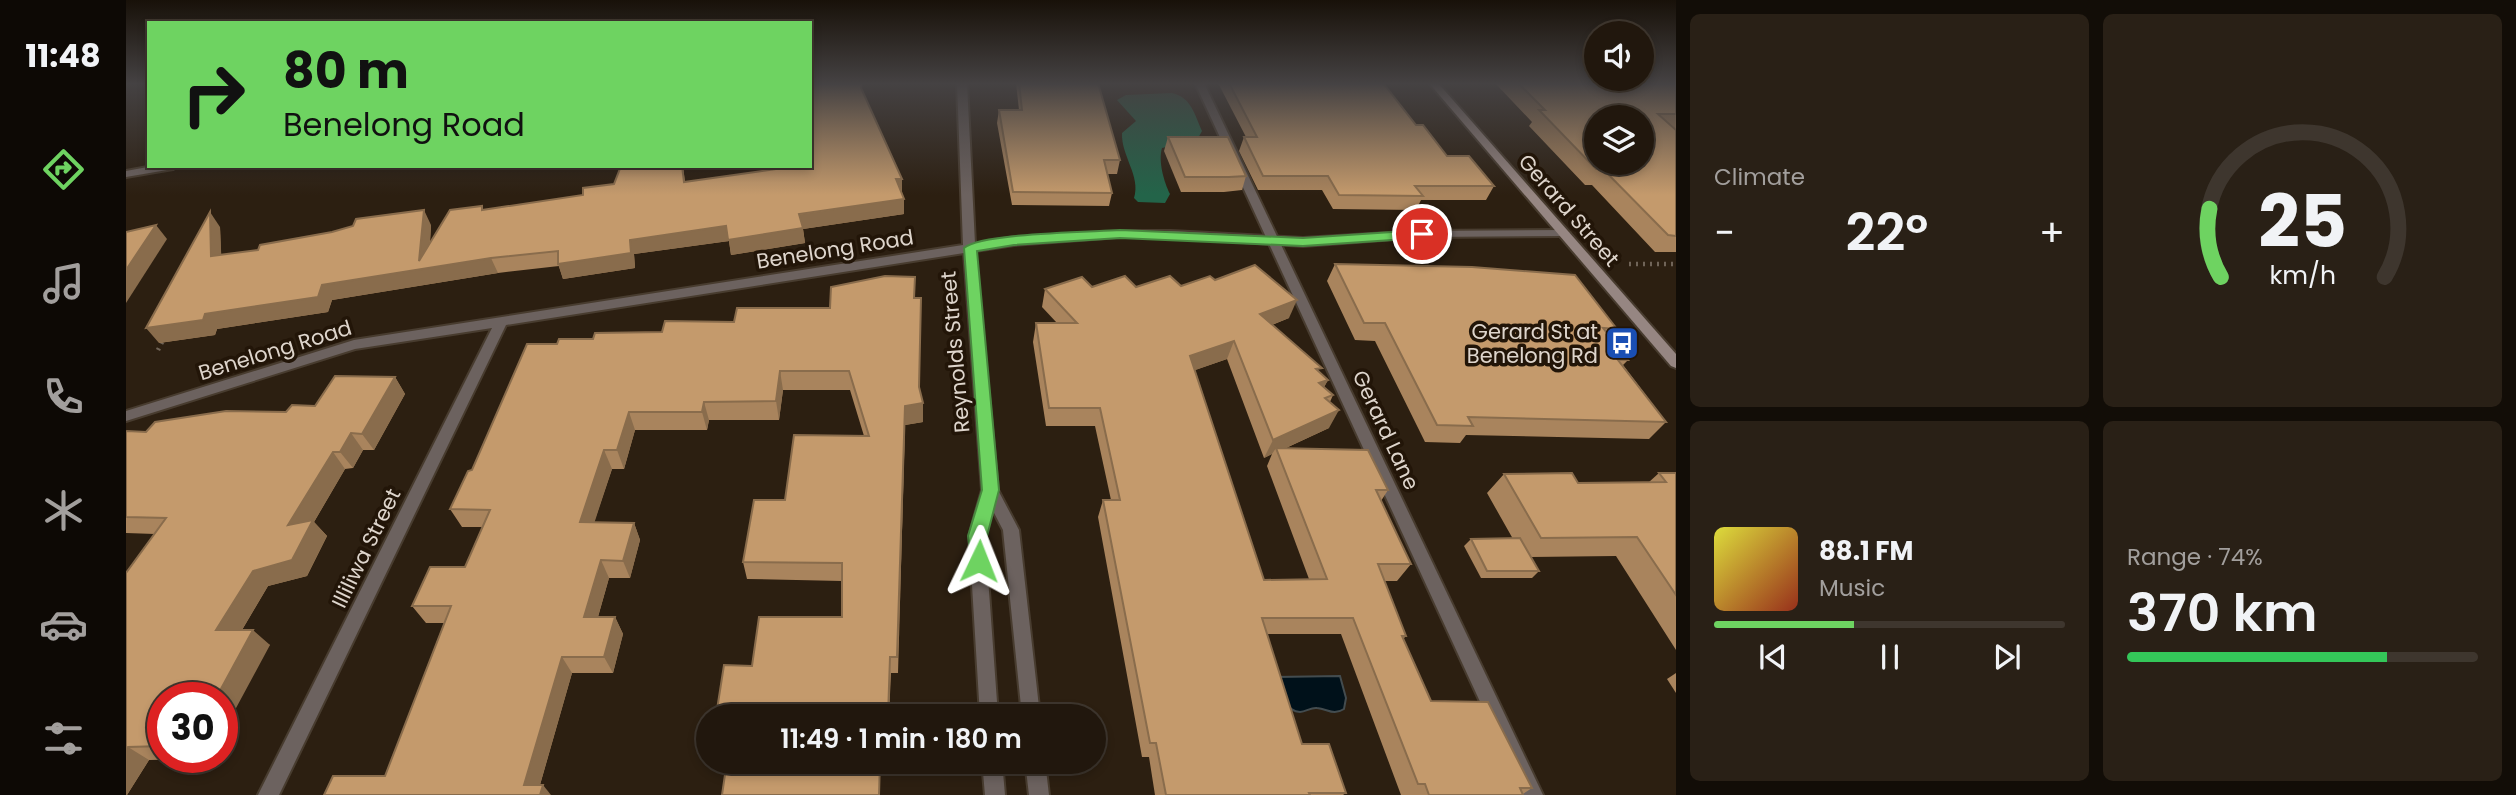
<!DOCTYPE html>
<meta charset="utf-8">
<style>
body{margin:0;font-family:Poppins,sans-serif;background:#292016;color:#f1f3f6;height:100vh;display:flex;flex-direction:column;font-size:26px;white-space:nowrap}
*{box-sizing:border-box;margin:0}
p{font-size:23px;color:#a29f9d}
.icon{flex:none;width:38px;height:38px;fill:none;stroke:currentColor;stroke-width:2;stroke-linecap:round;stroke-linejoin:round}
.map{position:relative;flex:1;overflow:hidden}
.details{display:flex;flex-direction:column;gap:14px;padding:14px;background:#120d07;width:840px}
.details>*{flex:none}
.guide{position:absolute;left:21px;top:21px;width:665px;height:147px;border-radius:0px;box-shadow:0 4px 10px #0003,0 0 0 2px #3e362e;background:#6ed361;color:#111;overflow:hidden}
.controls{position:absolute;left:1458px;top:21px;display:grid;gap:14px}
.controls a{display:grid;place-items:center;width:70px;height:70px;border-radius:50%;background:#21170d;box-shadow:0 4px 10px #0003,0 0 0 2px #3e362e;font-size:35px}
.speed{position:absolute;left:21px;top:682px;display:flex;gap:14px;font-size:35px;font-weight:700;text-align:center}
.speed>*{display:grid;place-content:center;width:91px;height:91px;border-radius:50%;background:#21170d;box-shadow:0 4px 10px #0003,0 0 0 2px #3e362e;line-height:1}
.speed .limit{border:10px solid #d22;background:#fff;color:#111}
.pin{position:absolute;display:grid;place-items:center;width:60px;height:60px;color:#fff;margin:-30px;border:4px solid #fff;border-radius:50%;box-shadow:0 2px 7px #0007}
.me{position:absolute;width:77px;margin:-38px;rotate:2deg;stroke-linejoin:round;filter:drop-shadow(0 0 5px #0008)}
.turn{display:flex;align-items:center;gap:24px;height:147px;padding:0 21px;font-size:32px}
.turn .icon{width:91px;height:91px;stroke-width:2.5}
.turn b{display:block;font-size:49px;line-height:60px}
.big{font-size:52px;font-weight:600;line-height:1.1}
.details .card{flex:1;display:flex;flex-direction:column;justify-content:center;gap:10px;min-width:0;padding:0 24px;border-radius:10px;background:#292016}
.details .dial{align-items:center;gap:0}
.dial svg{height:182px;overflow:visible;fill:none;stroke:#3e362e;stroke-width:7;stroke-linecap:round;text-anchor:middle}
.dial text{fill:#f1f3f6;stroke:none}
.song{display:flex;align-items:center;gap:21px}
.cover{width:84px;height:84px;border-radius:10px;background:linear-gradient(135deg,hsl(60 70% 55%),hsl(10 70% 35%))}
.played{height:7px;border-radius:4px;background:linear-gradient(90deg,#6ed361 40%,#3e362e 40%)}
.keys{display:flex;justify-content:space-around;direction:ltr}
.heat{display:flex;justify-content:space-between;align-items:center;font-size:38px;direction:ltr}
.charge{height:10px;border-radius:5px;background:linear-gradient(90deg,#34c759 74%,#3e362e 0)}
.details .tiles{flex:1;display:grid;gap:14px;grid-template-columns:repeat(2,1fr)}
.trip{position:absolute;left:570px;top:704px;width:410px;height:70px;border-radius:35px;background:#21170d;box-shadow:0 4px 10px #0003,0 0 0 2px #3e362e;font-weight:600;line-height:70px;text-align:center}
main{display:flex;flex:1;min-height:0}
.dock{display:flex;flex-direction:column;width:126px;justify-content:space-around;align-items:center;background:#0d0905;color:#a29f9d}
.dock .icon{width:49px;height:49px}
.dock .current{color:#6ed361}
.dock b{font-size:32px;color:#f1f3f6}
.map>svg:first-child{display:block}
</style>
<main>
<nav class="dock">
<b>11:48</b>
<svg class="icon current" aria-label="directions" viewBox="0 0 24 24"><path d="M12 3l9 9-9 9-9-9zM9 14v-3h6M13 9l2 2-2 2"/></svg>
<svg class="icon" aria-label="music" viewBox="0 0 24 24"><path d="M9 18V5l10-2v13"/><circle cx="6" cy="18" r="3"/><circle cx="16" cy="16" r="3"/></svg>
<svg class="icon" aria-label="phone" viewBox="0 0 24 24"><path d="M5 4h4l2 5-3 2q2 4 5 5l2-3 5 2v4C11 20 4 13 5 4z"/></svg>
<svg class="icon" aria-label="climate" viewBox="0 0 24 24"><path d="M12 3v18M4 7l16 10M4 17L20 7"/></svg>
<svg class="icon" aria-label="car" viewBox="0 0 24 24"><path d="M5 17H2v-5l4-1 3-4h7l3 4 3 1v5h-3M9 17h6M6 11h13"/><circle cx="7" cy="17" r="2"/><circle cx="17" cy="17" r="2"/></svg>
<svg class="icon" aria-label="filters" viewBox="0 0 24 24"><path d="M4 7h16M4 17h16"/><circle cx="9" cy="7" r="2"/><circle cx="15" cy="17" r="2"/></svg>
</nav>
<div class="map">
<svg width="1550" height="795" viewBox="0 0 1550 795">
<rect width="100%" height="100%" fill="#2c1f11"/>
<!-- forest -->
<path fill="#236449" d="M1046,93c19,4 23,22 30,38l-5,9 -35,8c-4,13 2,34 8,46l-5,9 -27,-1 -4,-4c7,-22 -13,-42 -12,-65l14,-12 -19,-21 9,-5z"/>
<!-- water -->
<path fill="#00111a" stroke="#434c4f" stroke-width="2" d="M1214,676l6,22 -2,11c-11,7 -16,0 -27,-1 -6,-1 -11,4 -17,4 -17,-1 -20,-22 -25,-35z"/>
<g fill="none" stroke-linecap="round" stroke-linejoin="round">
<!-- service casing -->
<g stroke="#483c2f" stroke-width="4">
<polygon id="service" points="1069,83 1078,83 1417,795 1397,795"/>
</g>
<!-- minor casing -->
<g stroke="#483c2f" stroke-width="4">
<g id="minor">
<polygon points="831,83 841,83 849,244 888,237 994,231 1045,231 1177,238 1296,231 1438,230 1444,233 1438,236 1296,237 1177,246 1045,237 994,237 888,245 849,251 872,490 893,530 914,716 896,716 877,530 866,509 859,536 872,716 854,716 843,536 856,490 838,253 380,325 153,795 132,795 366,328 229,349 0,421 0,411 228,340 837,245"/>
<polygon points="27,166 52,166 47,169 0,177 0,171"/>
<polygon points="856,761 876,761 879,795 859,795"/>
<polygon points="899,761 919,761 923,795 903,795"/>
</g>
</g>
<!-- secondary casing -->
<g stroke="#483c2f" stroke-width="4">
<polygon id="secondary" points="1303,83 1312,83 1550,354 1550,368 1545,366"/>
</g>
<!-- path -->
<g stroke="#706458" stroke-width="4.5" stroke-dasharray="2 5" stroke-linecap="butt">
<polyline points="1503,264 1550,264"/>
<polyline points="32,350 38,338"/>
</g>
<!-- service -->
<use href="#service" fill="#6c625f" fill-rule="evenodd"/>
<!-- minor -->
<use href="#minor" fill="#6c625f" fill-rule="evenodd"/>
<!-- secondary -->
<use href="#secondary" fill="#968682" fill-rule="evenodd"/>
</g>
<!-- wall -->
<g fill="#a9845d" fill-rule="evenodd">
<polygon points="890,83 972,83 994,160 991,174 981,174 986,193 983,206 886,205 871,123 873,110 893,110"/>
<polygon points="1092,83 1257,83 1290,125 1321,156 1368,186 1360,200 1295,200 1290,210 1207,209 1196,190 1132,190 1113,151 1118,137 1120,137"/>
<polygon points="1369,83 1550,83 1550,252 1529,252 1466,185 1459,185 1403,126 1406,122"/>
<polygon points="737,91 778,199 778,214 677,229 679,243 605,255 603,241 508,254 509,268 437,279 433,266 372,273 206,300 202,312 91,329 89,335 33,343 94,227 95,255 305,225 304,244 358,210 457,195 488,184 495,166 557,166 559,182 663,168 662,166 684,166"/>
<polygon points="1042,137 1120,176 1116,190 1098,192 1055,192 1038,151"/>
<polygon points="1209,264 1491,329 1484,337 1502,360 1497,365 1540,422 1523,439 1340,435 1334,443 1299,442 1249,341 1229,340 1201,281"/>
<path d="M1089,280l74,38 -17,7 56,55 -4,7 9,8 -3,7 -1,26 -43,20 102,42 -7,11 30,63 -14,17h-13l22,55 -3,3 28,62 101,87 -9,6v1h-122l-60,-161h-74l35,110 44,49 -3,2h-188l-6,-38h-7l-44,-240 5,-17h8l-16,-74h-49l-13,-84 3,-19h21l-15,-16 3,-18 47,-2 89,-1zM1101,359l37,99 8,-4 -5,12 42,113 -45,1 -69,-210z"/>
<polygon points="789,298 793,387 797,422 779,425 772,673 765,673 763,716 590,716 626,666 716,617 716,581 621,579 617,562 659,500 738,436 724,390 657,390 653,420 583,420 581,430 509,430 498,469 486,469 468,522 508,523 514,540 504,578 483,578 472,617 489,617 497,634 487,673 446,673 414,785 259,776 318,623 300,623 286,606 339,567 356,527 336,527 324,509 346,470 431,344 536,332 704,308"/>
<polygon points="269,377 279,394 248,450 237,450 227,468 219,469 188,522 201,536 181,576 142,586 116,630 144,645 37,698 37,758 84,758 83,759 23,760 1,795 0,795 0,573 29,534 0,533 0,432 20,432 160,412 189,406"/>
<polygon points="1533,473 1550,473 1550,650 1490,556 1405,557 1413,571 1406,578 1355,578 1338,546 1345,539 1387,539 1361,493 1378,474 1452,483 1523,482"/>
<polygon points="1550,673 1550,693 1541,679"/>
<polygon points="587,761 762,761 761,770 590,768"/>
</g>
<!-- shaded-wall -->
<g fill="#896c4c">
<polygon points="770,179 776,179 776,193"/>
<polygon points="778,199 778,214 677,229 679,243 605,255 603,241 508,254 509,268 437,279 432,264 504,240"/>
<polygon points="298,210 305,225 302,268 365,258 372,273 206,300 202,312 91,329 89,335 33,343 20,328 293,261"/>
<polygon points="84,212 94,227 96,271 85,256"/>
<polygon points="30,225 41,239 0,303 0,270"/>
<polygon points="1171,300 1163,318 1127,332 1134,314"/>
<polygon points="1108,341 1101,359 1058,374 1064,356"/>
<polygon points="654,371 657,390 653,420 650,401"/>
<polygon points="269,377 279,394 248,450 236,434"/>
<polygon points="1202,380 1192,398 1193,383"/>
<polygon points="578,402 583,420 581,430 576,412"/>
<polygon points="797,403 797,422 779,425 772,673 779,406"/>
<polygon points="1213,410 1203,428 1151,452 1150,448 1146,454 1138,458 1147,440"/>
<polygon points="503,412 509,430 498,469 491,450"/>
<polygon points="225,433 237,450 227,468 214,452"/>
<polygon points="478,450 486,469 463,539 454,522"/>
<polygon points="207,452 219,469 188,522 201,536 181,576 142,586 107,645 90,630 127,571 162,525"/>
<polygon points="508,523 514,540 504,578 497,561"/>
<polygon points="475,560 483,578 467,634 458,617"/>
<polygon points="489,617 497,634 487,673 478,657"/>
<polygon points="127,630 144,645 96,734 96,698 90,698"/>
<polygon points="436,657 446,673 411,795 398,785"/>
<polygon points="764,657 763,716 762,716"/>
<polygon points="2,747 23,760 1,795 0,795 0,749"/>
<polygon points="754,761 754,795 753,795"/>
<polygon points="417,785 425,795 414,795"/>
</g>
<!-- building -->
<g fill="#c49a6c" stroke="#896c4c" stroke-width="2" fill-rule="evenodd">
<polygon points="684,83 736,83 735,88 776,179 770,179 778,199 673,214 677,228 602,240 600,226 504,240 505,253 432,264 432,251 365,258 196,285 192,297 79,314 77,320 20,328 84,212 85,256 132,250 134,245 206,232 227,226 230,219 298,210 293,261 324,210 356,206 356,210 457,195 457,188 488,184 495,166 556,166 558,182 665,167 665,166 684,166"/>
<polygon points="893,83 972,83 994,160 978,160 986,193 887,192 873,110 896,110"/>
<polygon points="1103,83 1257,83 1290,125 1297,125 1321,156 1343,156 1368,186 1289,186 1297,196 1213,195 1202,176 1137,176 1118,137 1131,137"/>
<path d="M1392,83h158v31h-18l18,16v106l-8,-1 -65,-66h-7l-57,-59h6zM1470,117h46v46h-46z"/>
<polygon points="1042,137 1102,137 1120,176 1103,177 1059,177"/>
<polygon points="30,225 0,270 0,232"/>
<polygon points="1209,264 1346,267 1449,275 1491,329 1477,328 1502,360 1492,360 1540,422 1342,417 1347,426 1311,425 1259,323 1238,323"/>
<polygon points="1129,265 1171,300 1134,314 1196,368 1190,369 1202,380 1193,383 1207,395 1199,398 1213,410 1147,440 1108,341 1064,356 1138,580 1201,579 1150,448 1242,450 1262,490 1250,490 1285,564 1252,564 1280,636 1276,636 1305,701 1362,702 1406,788 1394,788 1397,795 1303,795 1299,784 1292,784 1227,618 1136,618 1176,744 1203,744 1220,793 1183,793 1184,795 1040,795 1030,743 1024,743 977,500 994,500 974,408 923,408 910,323 951,323 919,289 956,277 966,287 999,276 1010,287 1044,276 1055,286 1084,276 1089,280"/>
<polygon points="759,276 789,277 788,298 795,298 793,387 797,403 779,406 771,657 764,657 762,716 590,716 598,665 626,666 633,617 716,617 716,563 617,562 628,500 659,500 668,435 743,436 723,371 654,371 650,401 578,402 576,412 503,412 491,450 478,450 454,522 508,523 497,561 475,560 458,617 489,617 478,657 436,657 398,785 417,785 414,795 198,795 207,776 259,776 325,606 286,606 304,567 339,567 364,510 324,509 342,471 346,470 401,344 431,344 433,339 467,339 469,333 536,332 539,321 608,322 611,308 704,308 705,287"/>
<polygon points="209,376 269,377 236,434 225,433 214,452 207,452 162,525 187,520 166,560 127,571 90,630 127,630 90,698 37,698 37,746 2,747 0,749 0,573 40,518 0,517 0,432 1,431 20,432 29,422 100,411 160,412 166,405 189,406"/>
<polygon points="1446,473 1452,483 1540,482 1533,473 1550,473 1550,595 1511,537 1415,538 1378,474"/>
<polygon points="1394,538 1413,571 1361,571 1345,539"/>
<polygon points="601,761 754,761 753,795 596,795"/>
</g>
<!-- sky -->
<linearGradient id="sky" x2="0" y2="1"><stop stop-color="#181109"/><stop offset="0.43" stop-color="#454243"/><stop offset="1" stop-color="#454243" stop-opacity="0"/></linearGradient>
<rect width="1550" height="195" fill="url(#sky)"/>
<!-- route -->
<path fill="#6ed361" stroke="#48893f" stroke-width="2" d="M994,230l183,8 119,-8 6,4 -6,4 -119,8 -183,-8 -106,7 -37,6 22,239 -12,46 1,25 -2,6 -7,2 -7,-2 -4,-31 14,-46 -18,-242c16,-15 128,-16 156,-18z"/>
<!-- icons -->
<defs>
<g id="bus-square" transform="scale(1.75)"><rect x="-9" y="-9" width="18" height="18" rx="4" fill="#1a4fb4" stroke="#221508"/><path d="M-5-6H5V4H4V6H2V4H-2V6H-4V4H-5ZM-3.5-4V0h7V-4ZM-3.5 1.2v1.5H-2V1.2ZM2 1.2v1.5H3.5V1.2Z" fill="#fff"/></g>
</defs>
<g fill-rule="evenodd">
<use href="#bus-square" x="1496" y="343"/>
</g>
<g text-anchor="middle" dominant-baseline="central" stroke-width="7" stroke-linejoin="round" paint-order="stroke">
<!-- street labels -->
<g font-size="21" fill="#ded5cc" stroke="#221508">
<text transform="translate(1443 210) rotate(49)">Gerard Street</text>
<text transform="translate(709 249) rotate(-9)">Benelong Road</text>
<text transform="translate(149 350) rotate(-17)">Benelong Road</text>
<text transform="translate(829 352) rotate(-95)">Reynolds Street</text>
<text transform="translate(1260 430) rotate(65)">Gerard Lane</text>
<text transform="translate(240 548) rotate(-64)">Illiliwa Street</text>
</g>
<!-- poi labels -->
<g font-size="21" fill="#ded5cc" stroke="#221508" text-anchor="end">
<text x="1472" y="331">Gerard St at<tspan x="1472" dy="24">Benelong Rd</tspan></text>
</g>
</g>
</svg>
<div class="controls">
<a><svg class="icon" aria-label="sound" viewBox="0 0 24 24"><path d="M4 9h4l5-4v14l-5-4H4zM17 9q2 3 0 6"/></svg></a>
<a><svg class="icon" aria-label="layers" viewBox="0 0 24 24"><path d="M12 4l9 5-9 5-9-5zM3 14l9 5 9-5"/></svg></a>
</div>
<div class="speed"><div class="limit">30</div></div>
<div class="pin" style="left:1296px;top:234px;background:#d93025"><svg class="icon" aria-label="arrive" viewBox="0 0 24 24"><path d="M6 21V4h12l-3 4 3 4H6"/></svg></div>
<svg class="me" style="left:853px;top:561px" viewBox="-20 -20 40 40"><path d="M0-17L14 15 0 8-14 15z" fill="#6ed361" stroke="#fff" stroke-width="4"/></svg>
<div class="trip">11:49 · 1 min · 180 m</div>
<div class="guide">
<div class="turn"><svg class="icon" aria-label="right" viewBox="0 0 24 24"><path d="M7 20v-9h11M14 6l5 5-5 5"/></svg><div><b>80 m</b>Benelong Road</div></div>
</div>
</div>
<section class="details">
<div class="tiles">
<div class="card"><p>Climate</p>
<div class="heat"><a>−</a><b class="big">22°</b><a>+</a></div>
</div>
<div class="card dial"><svg viewBox="0 0 100 80">
<path d="M14 69A42 42 0 1 1 86 69"/>
<path d="M14 69A42 42 0 0 1 9 39" stroke="#6ed361"/>
<text x="50" y="56" font-size="32" font-weight="700">25</text>
<text x="50" y="72" font-size="11">km/h</text>
</svg></div>
<div class="card">
<div class="song"><i class="cover"></i><div><b>88.1 FM</b><p>Music</p></div></div>
<div class="played"></div>
<div class="keys"><svg class="icon" aria-label="previous" viewBox="0 0 24 24"><path d="M18 5L8 12l10 7zM5 5v14"/></svg><svg class="icon" aria-label="pause" viewBox="0 0 24 24"><path d="M8 5v14M16 5v14"/></svg><svg class="icon" aria-label="next" viewBox="0 0 24 24"><path d="M6 5l10 7-10 7zM19 5v14"/></svg></div>
</div>
<div class="card"><p>Range · 74%</p><b class="big">370 km</b><div class="charge"></div></div>
</div>
</section>
</main>
